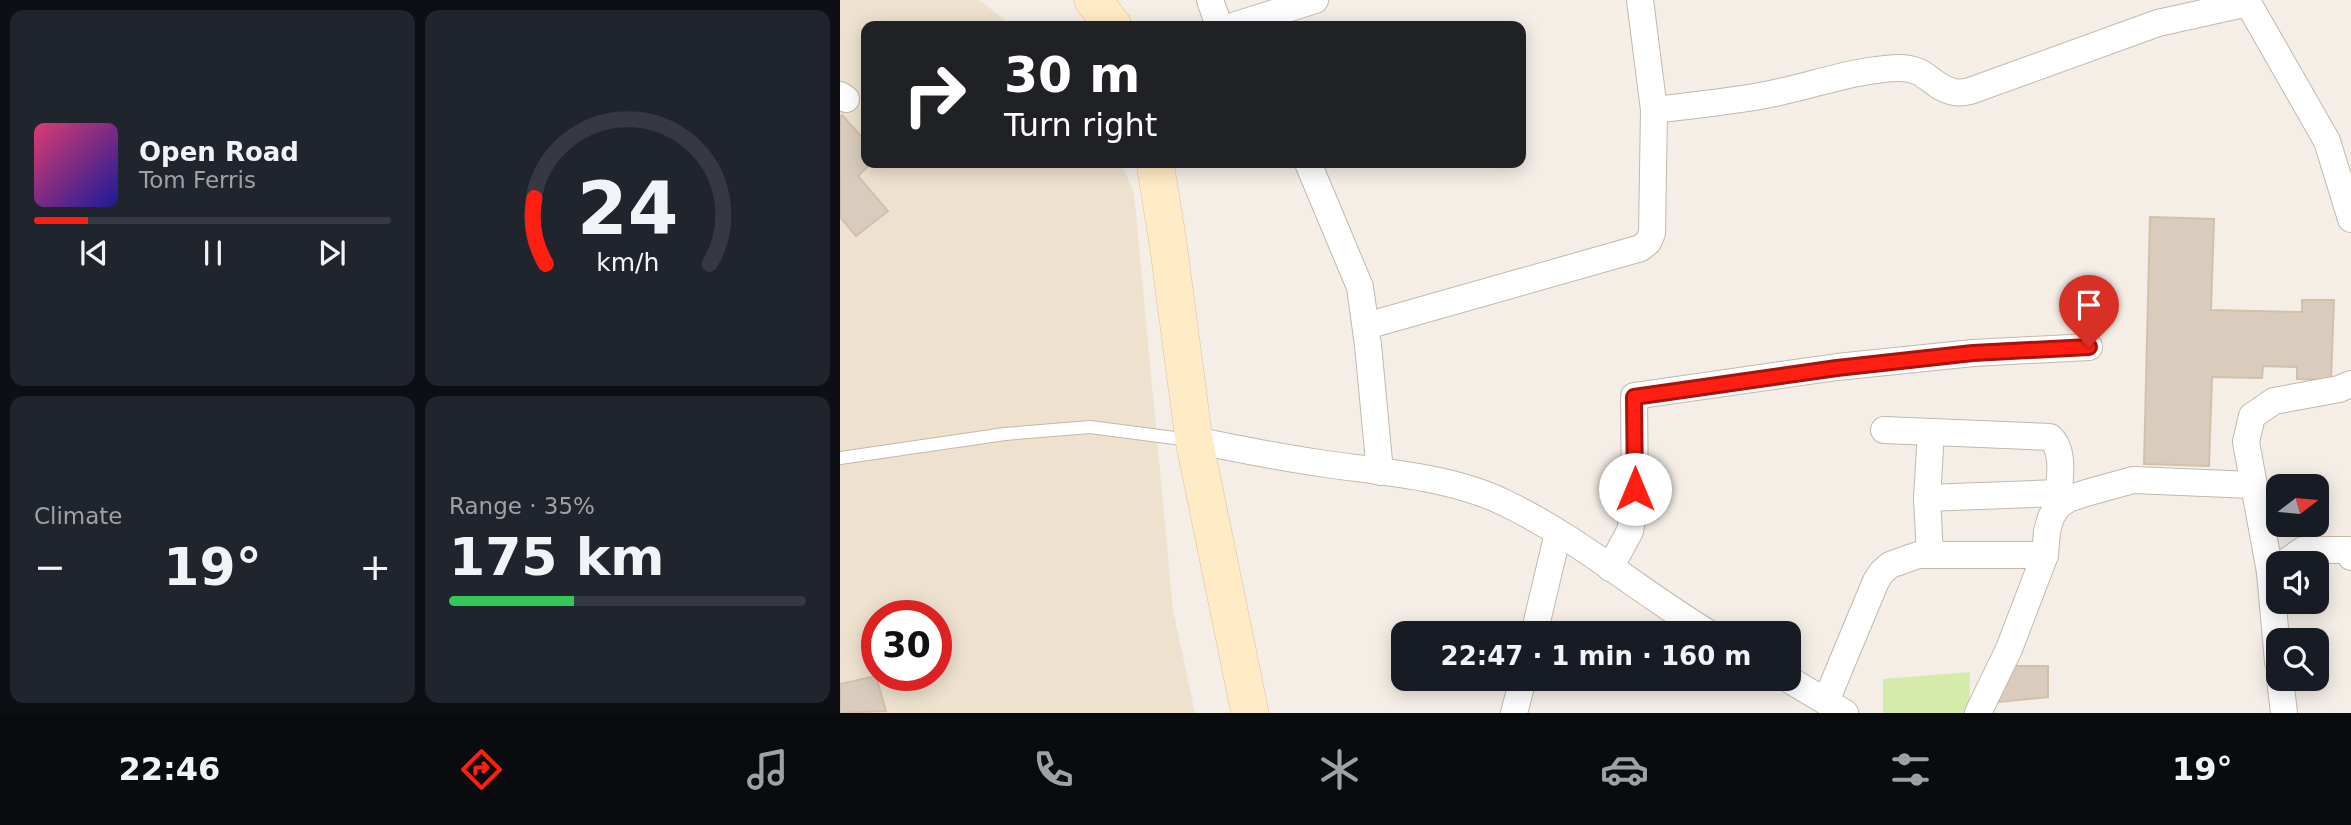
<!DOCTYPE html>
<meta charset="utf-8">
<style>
body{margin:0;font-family:"DejaVu Sans",sans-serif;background:#20242c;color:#f1f3f6;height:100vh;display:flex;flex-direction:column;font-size:26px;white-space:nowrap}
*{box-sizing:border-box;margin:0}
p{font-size:23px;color:#9ea1a6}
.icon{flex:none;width:38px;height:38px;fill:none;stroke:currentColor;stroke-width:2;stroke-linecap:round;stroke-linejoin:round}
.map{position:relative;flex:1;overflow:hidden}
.details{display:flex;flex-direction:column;gap:10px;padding:10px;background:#0d0f14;width:840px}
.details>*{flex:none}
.guide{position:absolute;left:21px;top:21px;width:665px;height:147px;border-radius:14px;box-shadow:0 4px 18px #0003;background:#202124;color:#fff;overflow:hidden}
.needle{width:46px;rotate:74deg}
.controls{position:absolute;left:1426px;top:474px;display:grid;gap:14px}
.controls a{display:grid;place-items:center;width:63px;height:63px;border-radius:14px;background:#171b24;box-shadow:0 4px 18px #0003;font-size:35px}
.speed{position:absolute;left:21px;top:600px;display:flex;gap:14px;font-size:35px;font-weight:700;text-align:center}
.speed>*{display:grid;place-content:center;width:91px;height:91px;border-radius:50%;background:#171b24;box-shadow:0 4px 18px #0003;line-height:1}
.speed .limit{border:10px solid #d22;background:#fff;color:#111}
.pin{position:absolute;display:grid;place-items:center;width:60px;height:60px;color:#fff;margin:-72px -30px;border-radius:50% 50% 50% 0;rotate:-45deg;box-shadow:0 0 7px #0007}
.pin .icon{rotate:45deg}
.me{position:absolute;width:77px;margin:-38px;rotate:0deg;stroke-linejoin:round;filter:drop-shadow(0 0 5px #0008)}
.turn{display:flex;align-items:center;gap:24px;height:147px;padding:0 28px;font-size:32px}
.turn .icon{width:91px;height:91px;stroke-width:2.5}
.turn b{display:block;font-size:49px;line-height:60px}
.big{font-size:52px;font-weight:800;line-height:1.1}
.details .tile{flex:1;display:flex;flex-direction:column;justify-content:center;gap:10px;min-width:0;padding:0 24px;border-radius:14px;background:#20242c}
.details .dial{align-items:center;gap:0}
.dial svg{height:182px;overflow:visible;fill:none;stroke:#363941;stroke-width:7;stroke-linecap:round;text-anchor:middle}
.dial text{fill:#f1f3f6;stroke:none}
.song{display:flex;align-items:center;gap:21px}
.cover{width:84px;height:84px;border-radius:10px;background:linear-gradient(135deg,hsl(340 70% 55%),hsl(240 70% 35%))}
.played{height:7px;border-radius:4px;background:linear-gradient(90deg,#ff1f12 15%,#363941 15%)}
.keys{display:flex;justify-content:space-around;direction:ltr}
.heat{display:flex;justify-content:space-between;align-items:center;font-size:38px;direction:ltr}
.charge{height:10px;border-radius:5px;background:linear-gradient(90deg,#34c759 35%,#363941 0)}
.details .tiles{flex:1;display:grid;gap:10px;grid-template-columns:repeat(2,1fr)}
.trip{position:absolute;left:551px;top:621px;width:410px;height:70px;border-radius:14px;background:#171b24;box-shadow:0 4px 18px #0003;font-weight:800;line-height:70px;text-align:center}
.tab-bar{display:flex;height:112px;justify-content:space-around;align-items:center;background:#090b0e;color:#9ea1a6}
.tab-bar .icon{width:49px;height:49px}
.tab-bar .active{color:#ff1f12}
.tab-bar b{font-size:32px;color:#f1f3f6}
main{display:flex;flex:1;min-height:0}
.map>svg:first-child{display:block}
</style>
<main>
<section class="details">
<div class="tiles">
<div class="tile">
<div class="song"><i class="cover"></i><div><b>Open Road</b><p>Tom Ferris</p></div></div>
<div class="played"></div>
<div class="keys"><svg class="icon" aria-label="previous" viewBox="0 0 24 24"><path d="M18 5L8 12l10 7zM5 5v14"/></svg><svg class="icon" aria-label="pause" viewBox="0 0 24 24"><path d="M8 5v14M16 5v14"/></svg><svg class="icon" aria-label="next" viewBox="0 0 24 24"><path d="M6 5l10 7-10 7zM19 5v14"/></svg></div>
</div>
<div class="tile dial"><svg viewBox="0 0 100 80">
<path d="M14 69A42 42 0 1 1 86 69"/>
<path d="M14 69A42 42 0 0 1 9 40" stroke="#ff1f12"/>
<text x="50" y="56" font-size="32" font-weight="700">24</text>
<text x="50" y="72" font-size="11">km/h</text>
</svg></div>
<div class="tile"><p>Climate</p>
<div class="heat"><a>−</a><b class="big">19°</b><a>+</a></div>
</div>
<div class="tile"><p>Range · 35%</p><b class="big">175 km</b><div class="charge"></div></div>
</div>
</section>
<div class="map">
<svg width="1511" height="713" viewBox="0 0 1511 713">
<rect width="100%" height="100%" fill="#f4eee6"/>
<!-- education -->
<path fill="#eee2cf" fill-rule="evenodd" d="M0,0h139l34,26h-147v137h255l13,30 39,417 22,103h-355zM37,616h59v60h-59z"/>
<!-- green -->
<polygon fill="#d5ebac" points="1130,672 1129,713 1043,713 1043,679"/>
<!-- building -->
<g fill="#d9ccbd" stroke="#d2c0ad" stroke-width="2">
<polygon points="2,115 26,142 26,163 31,163 18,176 48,211 16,236 0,217 0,117"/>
<polygon points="1310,217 1374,219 1371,310 1462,312 1462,300 1494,300 1491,380 1457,379 1457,367 1423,366 1422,378 1372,377 1369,466 1304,464"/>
<polygon points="1164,666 1208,666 1208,697 1159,702"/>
<polygon points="36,676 46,711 0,713 0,684"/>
</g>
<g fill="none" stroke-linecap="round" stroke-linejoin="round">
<!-- lane casing -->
<g stroke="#c3b8ab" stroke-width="14">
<polyline id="lane" points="0,458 165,434 250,427 350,440"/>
</g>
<!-- street casing -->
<g stroke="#c3b8ab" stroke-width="28">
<g id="street">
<polyline points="370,0 379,26"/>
<polyline points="1408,3 1487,141 1511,219"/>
<polyline points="393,26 475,0"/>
<polyline points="0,95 6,99"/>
<path d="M814,110c35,-4 71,-8 106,-14 46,-8 91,-26 137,-28 31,-1 33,19 57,24 5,1 12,0 16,-1l188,-68 90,-20 -2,-3"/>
<polyline points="468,163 520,287 528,345 540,472"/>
<polyline points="526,326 801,248 808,242 812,233 814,110 800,0"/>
<path d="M1044,430l166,7c17,15 8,48 8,69"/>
<path d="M354,440c44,9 88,18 132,24 57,8 125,13 177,38 74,35 137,90 207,132"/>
<polyline points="1087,498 1218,493"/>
<polyline points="1090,555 1087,498 1091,432"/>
<polyline points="1443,564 1463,550 1508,550 1511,557"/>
<polyline points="1438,567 1430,572 1438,662"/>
<polyline points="770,568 790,531 795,505 794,396 997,367 1133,353 1249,347"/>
<polyline points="1430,572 1406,442 1412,416 1434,401 1499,389 1511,384"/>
<polyline points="694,634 718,533"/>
<polyline points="948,679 1005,713"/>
<polyline points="1440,679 1444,713"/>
<polyline points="986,701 1036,581 1042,572 1050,565 1078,555 1205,555"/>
<polyline points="674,713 683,679"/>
<polyline points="1138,713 1169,649 1205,555 1207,531 1211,517 1218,506 1228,499 1246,493 1293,480 1412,485"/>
</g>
</g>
<!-- secondary casing -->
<g stroke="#dbc294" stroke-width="38">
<g id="secondary">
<polyline points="253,0 273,26"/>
<polyline points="315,163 328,243 354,440 410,713"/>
</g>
</g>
<!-- lane -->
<use href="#lane" stroke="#fff" stroke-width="12"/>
<!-- street -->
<use href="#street" stroke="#fff" stroke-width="26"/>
<!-- secondary -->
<use href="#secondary" stroke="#ffebc5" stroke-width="37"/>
</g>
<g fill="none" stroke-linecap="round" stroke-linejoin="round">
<!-- route casing -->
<g stroke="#a6140c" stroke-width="18">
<polyline id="route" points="795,489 794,397 997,368 1133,353 1249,347"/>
</g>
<!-- route -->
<use href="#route" stroke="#ff1f12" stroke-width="12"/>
</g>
</svg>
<div class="controls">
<a><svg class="needle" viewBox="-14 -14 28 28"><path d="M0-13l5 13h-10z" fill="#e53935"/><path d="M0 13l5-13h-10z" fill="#9ea1a6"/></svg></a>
<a><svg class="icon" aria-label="sound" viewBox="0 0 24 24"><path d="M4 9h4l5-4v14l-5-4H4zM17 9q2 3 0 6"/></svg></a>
<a><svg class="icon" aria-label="search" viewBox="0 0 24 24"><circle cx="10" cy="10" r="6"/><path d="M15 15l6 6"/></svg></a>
</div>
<div class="speed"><div class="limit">30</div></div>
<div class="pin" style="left:1249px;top:347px;background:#d93025"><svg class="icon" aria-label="arrive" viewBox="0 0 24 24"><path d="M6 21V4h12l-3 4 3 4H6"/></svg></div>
<svg class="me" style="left:795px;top:489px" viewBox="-20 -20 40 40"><circle r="19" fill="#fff"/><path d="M0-13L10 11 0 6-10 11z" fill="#ff1f12"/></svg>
<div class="trip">22:47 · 1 min · 160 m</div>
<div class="guide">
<div class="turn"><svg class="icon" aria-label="right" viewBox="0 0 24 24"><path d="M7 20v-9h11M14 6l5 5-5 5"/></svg><div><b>30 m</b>Turn right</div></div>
</div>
</div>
</main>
<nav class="tab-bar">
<b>22:46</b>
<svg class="icon active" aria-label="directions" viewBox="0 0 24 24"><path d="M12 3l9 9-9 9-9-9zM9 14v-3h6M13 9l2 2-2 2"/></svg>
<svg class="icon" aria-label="music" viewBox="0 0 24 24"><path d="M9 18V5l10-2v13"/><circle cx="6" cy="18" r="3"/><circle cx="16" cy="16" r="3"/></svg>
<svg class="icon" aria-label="phone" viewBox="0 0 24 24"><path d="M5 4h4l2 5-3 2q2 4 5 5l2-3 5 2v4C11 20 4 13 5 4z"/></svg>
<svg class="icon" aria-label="climate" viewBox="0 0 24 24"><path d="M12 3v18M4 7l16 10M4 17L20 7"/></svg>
<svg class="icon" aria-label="car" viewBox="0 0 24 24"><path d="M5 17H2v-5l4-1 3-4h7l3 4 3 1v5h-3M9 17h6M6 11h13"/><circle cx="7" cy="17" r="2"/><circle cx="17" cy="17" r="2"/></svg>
<svg class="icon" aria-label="filters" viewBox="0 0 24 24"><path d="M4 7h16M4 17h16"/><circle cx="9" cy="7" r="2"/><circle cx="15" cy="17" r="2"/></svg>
<b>19°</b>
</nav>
